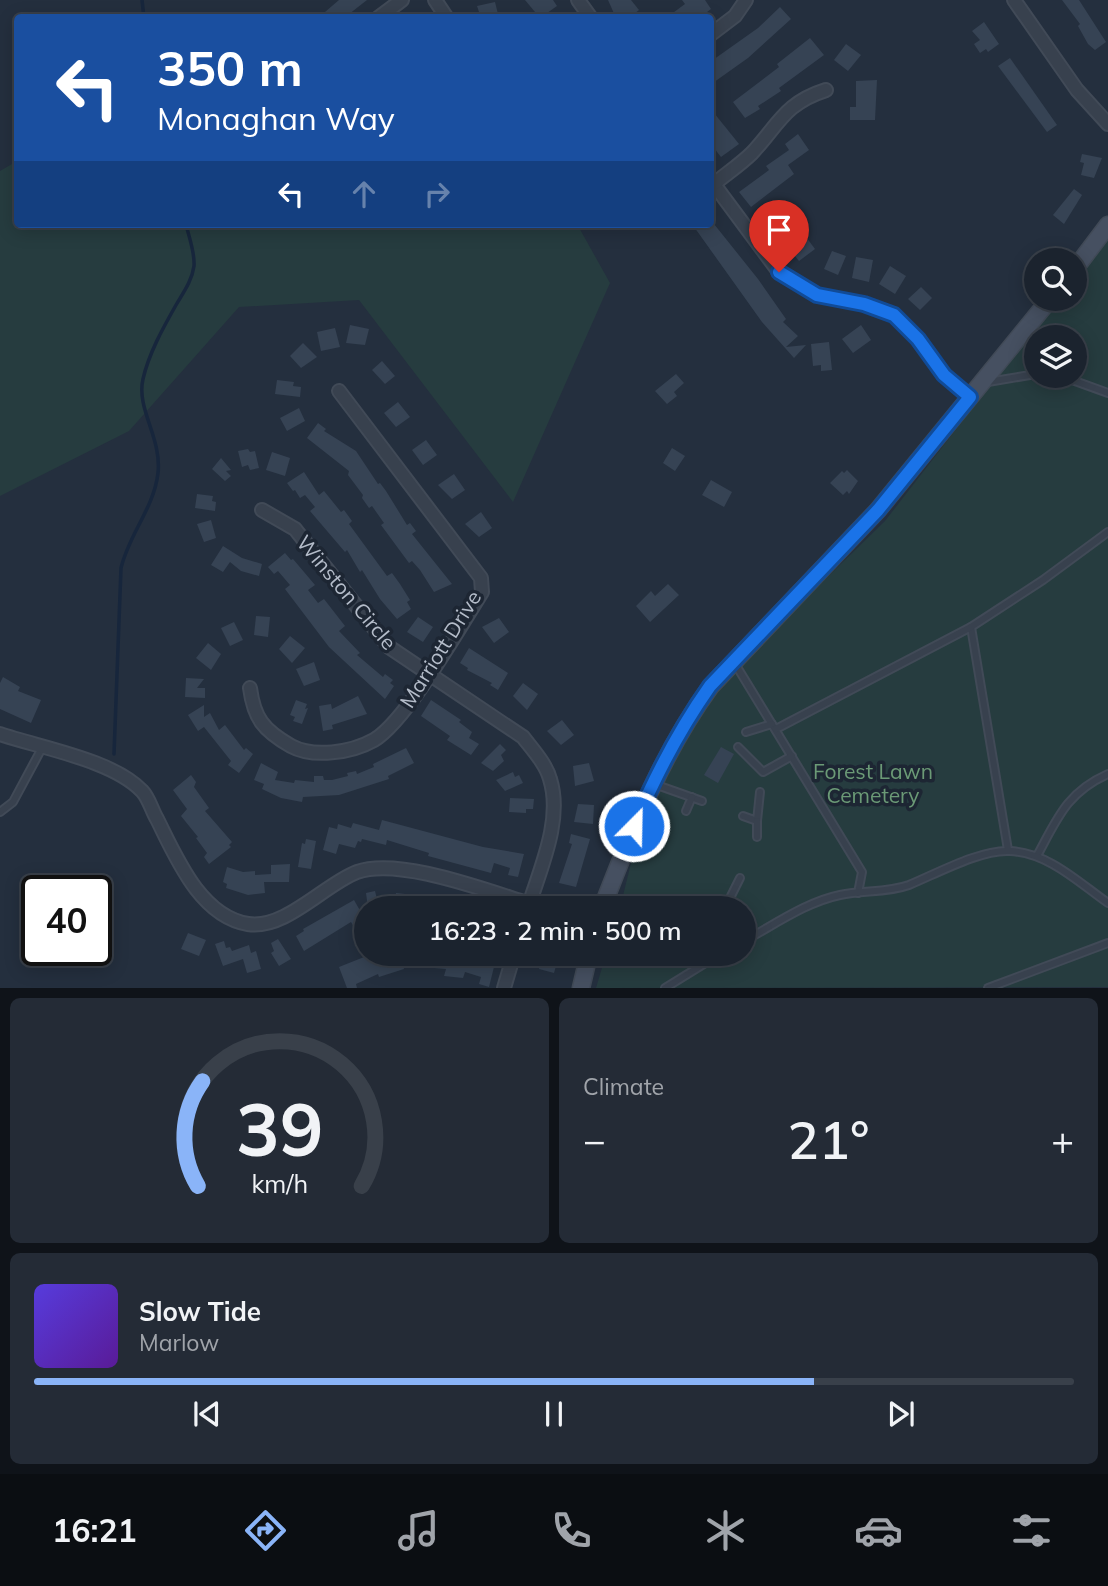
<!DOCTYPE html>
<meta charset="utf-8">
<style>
body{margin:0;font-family:Mulish,sans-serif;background:#242b36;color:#f1f3f6;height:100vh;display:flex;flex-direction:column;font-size:26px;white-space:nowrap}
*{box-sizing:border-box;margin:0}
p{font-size:23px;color:#a0a4aa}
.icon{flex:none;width:38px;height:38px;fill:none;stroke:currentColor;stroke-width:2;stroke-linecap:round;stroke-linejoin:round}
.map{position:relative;height:988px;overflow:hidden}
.side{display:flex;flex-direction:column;gap:10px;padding:10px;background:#0f1319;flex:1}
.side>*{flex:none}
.top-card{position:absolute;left:14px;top:14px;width:700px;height:214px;border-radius:7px;box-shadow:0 4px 18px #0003,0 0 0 2px #39404a;background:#1a4fa0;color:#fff;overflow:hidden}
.controls{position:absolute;left:1024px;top:248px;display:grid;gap:14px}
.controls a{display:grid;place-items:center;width:63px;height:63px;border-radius:50%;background:#1b232e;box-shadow:0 4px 18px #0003,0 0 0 2px #39404a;font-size:35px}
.speed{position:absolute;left:21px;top:875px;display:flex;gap:14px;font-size:35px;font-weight:700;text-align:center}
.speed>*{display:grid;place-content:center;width:91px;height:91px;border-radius:50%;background:#1b232e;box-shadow:0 4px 18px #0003,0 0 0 2px #39404a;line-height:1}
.speed .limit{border:4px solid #111;border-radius:10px;background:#fff;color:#111}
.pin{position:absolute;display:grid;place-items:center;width:60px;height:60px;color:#fff;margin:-72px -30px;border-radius:50% 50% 50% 0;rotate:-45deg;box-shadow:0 0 7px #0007}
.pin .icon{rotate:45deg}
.me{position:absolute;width:77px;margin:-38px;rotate:23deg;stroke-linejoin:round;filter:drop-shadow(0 0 5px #0008)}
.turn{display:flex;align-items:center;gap:24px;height:147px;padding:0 28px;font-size:32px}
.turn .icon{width:91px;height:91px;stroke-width:2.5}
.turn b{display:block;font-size:49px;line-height:60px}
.lanes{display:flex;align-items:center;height:66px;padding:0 28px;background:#0003;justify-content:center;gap:35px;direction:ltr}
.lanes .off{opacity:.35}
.big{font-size:52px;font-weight:600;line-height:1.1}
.side .tile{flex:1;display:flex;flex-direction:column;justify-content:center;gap:10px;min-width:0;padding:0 24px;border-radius:10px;background:#242b36}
.side .dial{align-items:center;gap:0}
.dial svg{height:182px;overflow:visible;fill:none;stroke:#39404a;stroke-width:7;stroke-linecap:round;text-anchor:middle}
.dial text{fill:#f1f3f6;stroke:none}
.song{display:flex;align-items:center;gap:21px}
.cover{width:84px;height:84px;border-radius:10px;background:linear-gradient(135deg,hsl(250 70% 55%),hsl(270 70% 35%))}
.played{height:7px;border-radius:4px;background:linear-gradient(90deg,#8ab4f8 75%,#39404a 75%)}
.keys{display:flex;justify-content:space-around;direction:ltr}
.heat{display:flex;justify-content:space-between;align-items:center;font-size:38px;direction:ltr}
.side .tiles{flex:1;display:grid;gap:10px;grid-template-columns:1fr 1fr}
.tile:last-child{grid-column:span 2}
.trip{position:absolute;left:354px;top:896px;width:402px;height:70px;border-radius:35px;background:#1b232e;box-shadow:0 4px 18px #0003,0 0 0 2px #39404a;font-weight:600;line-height:70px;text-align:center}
.tab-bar{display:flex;height:112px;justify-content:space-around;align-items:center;background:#0b0e12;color:#a0a4aa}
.tab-bar .icon{width:49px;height:49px}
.tab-bar .selected{color:#8ab4f8}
.tab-bar b{font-size:32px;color:#f1f3f6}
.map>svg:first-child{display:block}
</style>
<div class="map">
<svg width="1108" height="988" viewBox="0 0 1108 988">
<rect width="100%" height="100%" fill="#242f3e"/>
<!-- green -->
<g fill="#263c3f" fill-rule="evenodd">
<polygon points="17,161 18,224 577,224 610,283 513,502 359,300 239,307 129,431 0,496 0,171"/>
<path d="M1108,233v754l-512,1 10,-34h138v-46h-124l11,-45 24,-70 34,-61 49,-68 147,-143 172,-222h17l1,-22zM1036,338h38v38h-38z"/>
</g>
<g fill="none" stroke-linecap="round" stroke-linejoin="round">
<!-- stream -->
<g stroke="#17263c" stroke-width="3.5">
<polyline points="142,0 144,18"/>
<path d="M114,754l7,-186c8,-34 33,-60 37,-95 4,-35 -22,-64 -15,-94 6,-26 20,-51 33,-74 7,-12 16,-24 18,-39 1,-14 -5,-28 -8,-42"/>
</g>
</g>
<!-- building -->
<g fill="#364354">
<polygon points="339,0 367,0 344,18 318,18"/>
<polygon points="525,0 553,0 557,6 540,18"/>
<polygon points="608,0 631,0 639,10 629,18 616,18"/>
<polygon points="682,0 705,0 711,9 699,18 666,18 685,4"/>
<polygon points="1062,0 1079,0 1106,42 1095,50 1088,44 1078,26 1080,24"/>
<polygon points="495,2 499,18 481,18 477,6"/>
<polygon points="780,7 791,19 748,58 710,85 710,62 758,28"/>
<polygon points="984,22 999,44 988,52 986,49 980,53 974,44 980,40 972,31"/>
<polygon points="810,38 824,55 779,88 781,91 758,106 760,109 745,118 733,102 779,67 777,64"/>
<polygon points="846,44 861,55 848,71 834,60"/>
<polygon points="1010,58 1057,125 1047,132 998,66"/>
<polygon points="877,80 875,120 850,120 850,107 856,107 856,81"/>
<polygon points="710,108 739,144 721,157 710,143"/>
<polygon points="798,134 809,150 788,165 794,174 751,207 739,192 769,170 766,166 789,150 785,144"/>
<polygon points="1082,154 1102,158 1094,178 1081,175 1084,163 1080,162"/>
<polygon points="1074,189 1082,195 1064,224 1053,215"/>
<polygon points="783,206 815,249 799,261 765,219"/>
<polygon points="692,224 714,224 758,279 786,319 783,322 798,336 786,347 806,345 794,358 762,322"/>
<polygon points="832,251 846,256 838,275 824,269"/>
<polygon points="856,257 873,260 869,282 852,278"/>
<polygon points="890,266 906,276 895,294 879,284"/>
<polygon points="921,287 932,298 920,310 908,299"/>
<polygon points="350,325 369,329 365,345 346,343"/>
<polygon points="861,325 871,340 853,353 842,339"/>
<polygon points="335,328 340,347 321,351 317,332"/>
<polygon points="829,342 832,370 821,371 821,365 813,366 811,344"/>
<polygon points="303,343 317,357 301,368 290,356"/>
<polygon points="382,361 395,376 385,384 372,370"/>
<polygon points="676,374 684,383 674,392 677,396 667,404 655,391"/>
<polygon points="277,380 294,382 293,386 301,387 300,397 275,394"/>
<polygon points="398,402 410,417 396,427 384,413"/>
<polygon points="299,408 305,421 287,431 280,418"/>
<polygon points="318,423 326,429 324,431 356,451 378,484 380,483 386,491 407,525 410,523 416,531 412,534 452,584 434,592 420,570 412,561 409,563 381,525 384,523 372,506 369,508 362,498 363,495 348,475 349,471 307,438"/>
<polygon points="426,440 437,455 423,465 412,450"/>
<polygon points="672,448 685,456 675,471 663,463"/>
<polygon points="248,449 250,452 255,451 259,468 250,470 248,465 242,467 238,451"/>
<polygon points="272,452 290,458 285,476 266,470"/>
<polygon points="221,458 231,470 226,471 231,476 225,481 212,469"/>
<polygon points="847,470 858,481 849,494 847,491 843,495 830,483 842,471 844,473"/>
<polygon points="304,472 319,495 324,491 341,512 344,510 352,521 349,524 387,576 392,573 400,584 410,600 407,602 411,609 397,619 380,599 362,570 360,572 347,550 345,552 310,511 315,507 305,495 300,498 295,490 293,491 287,483"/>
<polygon points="454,474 465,490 452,499 438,485"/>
<polygon points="711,480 732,492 724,507 702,495"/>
<polygon points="197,494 213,496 212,501 216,502 215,511 195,508"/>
<polygon points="481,512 492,528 479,537 465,524"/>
<polygon points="211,520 216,538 204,542 197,524"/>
<polygon points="223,546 242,558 262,564 259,576 241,571 230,562 223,572 211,565"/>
<polygon points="285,553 291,560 293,559 315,585 308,590 318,603 324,599 345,626 339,631 360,653 357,655 383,677 385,674 393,680 390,683 394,686 385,699 329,647 285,589 290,585 278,571 274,574 268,567"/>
<polygon points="668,584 679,595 650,622 636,606 651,591 655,596"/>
<polygon points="256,616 270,617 268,637 254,635"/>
<polygon points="418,617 433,627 423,642 407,632"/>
<polygon points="499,618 509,632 494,643 482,627"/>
<polygon points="234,622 243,640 230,646 221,628"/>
<polygon points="290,636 305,648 292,663 279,649"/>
<polygon points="208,643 221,654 211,670 196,658"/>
<polygon points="469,648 508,673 498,690 490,685 492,683 467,670 468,668 460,663"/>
<polygon points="314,662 320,680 304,686 296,669"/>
<polygon points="3,677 20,687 18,691 41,700 31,723 0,709 0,683"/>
<polygon points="186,678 204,679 197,688 205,688 205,698 185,697"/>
<polygon points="523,683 538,694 527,710 513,696"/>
<polygon points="358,696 367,714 332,725 333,729 323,731 319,706 331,704 332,709"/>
<polygon points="296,700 307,704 305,709 308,708 302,724 293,721 295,717 290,715"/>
<polygon points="431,700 461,720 459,722 472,732 469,738 479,744 471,755 447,740 450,736 421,716"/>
<polygon points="204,705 204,717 210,713 219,730 225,725 244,750 246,748 253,754 239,773 228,765 231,761 204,727 198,731 188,715"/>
<polygon points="562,720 574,735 561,745 547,731"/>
<polygon points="500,744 506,750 501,755 504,761 493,771 481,763"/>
<polygon points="721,747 734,754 718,783 704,775"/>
<polygon points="406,748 414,763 388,776 389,779 339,795 303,797 302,802 281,798 262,789 264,784 254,780 261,763 278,772 275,780 294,783 295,780 314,782 314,776 323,776 324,780 332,780 348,776 347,773 356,771 357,774 374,767 373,764"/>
<polygon points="589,763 594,781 575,786 573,766"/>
<polygon points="513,772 515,777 519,775 523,783 505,791 496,780"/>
<polygon points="191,775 196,782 194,787 209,808 205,811 232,842 229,845 231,847 209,864 204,857 207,853 196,838 198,837 181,816 187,809 173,790"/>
<polygon points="510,798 534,799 533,809 526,809 526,813 509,812"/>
<polygon points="578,804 594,805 593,824 574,822"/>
<polygon points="382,820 483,847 524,854 518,877 508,875 510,868 494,863 491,873 428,856 429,853 387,840 386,845 362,839 361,842 358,841 355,848 339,844 336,854 323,850 329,827 337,829 338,824 351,828 353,823 379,830"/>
<polygon points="571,834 590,839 576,887 559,883 572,844 569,843"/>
<polygon points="306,839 316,841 311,869 298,867 302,843 305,844"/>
<polygon points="290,864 289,882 264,882 265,893 248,895 226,888 227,884 223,882 227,867 243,872 255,871 255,875 271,874 271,865"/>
<polygon points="375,891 377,899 395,901 396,893 414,895 442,905 442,908 368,908 366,893"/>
<polygon points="354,900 366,921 354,927 351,922 304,951 296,936 304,931 303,929"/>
<polygon points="188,933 206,940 199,956 181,949"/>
<polygon points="278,939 291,959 279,966 271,953 274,951 271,943"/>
<polygon points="224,941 226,948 230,947 232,951 249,945 251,953 256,951 261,969 247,973 243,959 223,966 215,944"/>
<polygon points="383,954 452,954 459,956 458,959 480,965 482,960 495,963 489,987 479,984 481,977 465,972 463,978 444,976 446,969 422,967 422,963 403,966 404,969 379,977 378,974 356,984 357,988 347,988 339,967 369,955 371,959"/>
<polygon points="539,954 558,959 554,973 539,969 540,964 536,963"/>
</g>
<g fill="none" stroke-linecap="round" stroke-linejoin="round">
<!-- lane casing -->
<g stroke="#414a57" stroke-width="10">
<g id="lane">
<polyline points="1061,376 1108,393"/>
<polyline points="988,382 1036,374"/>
<polyline points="971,627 1008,850"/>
<polyline points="734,662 862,872 858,893"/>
<polyline points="776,729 971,627 1043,580 1108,532"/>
<polyline points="746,732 772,724"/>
<polyline points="738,747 763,772 792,756"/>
<polyline points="654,784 702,801"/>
<polyline points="686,811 692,797"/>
<polyline points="0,812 13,802 42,748"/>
<polyline points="743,816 757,821 760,792"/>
<polyline points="757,821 757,837"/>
<path d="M1037,856c20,-37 30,-64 71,-82"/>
<polyline points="725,908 740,878"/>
<path d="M744,941c30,-16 62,-39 96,-46 23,-5 47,-2 69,-10 27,-11 72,-36 101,-34 39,2 68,31 98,52"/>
<polyline points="665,988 720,954"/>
<polyline points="988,988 1108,943"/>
</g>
</g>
<!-- street casing -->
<g stroke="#414a57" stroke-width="16">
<g id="street">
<polyline points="435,0 447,18"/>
<polyline points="578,0 591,18"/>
<polyline points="1014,0 1077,90 1108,124"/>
<polyline points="378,18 402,0"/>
<polyline points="710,35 735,16 746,0"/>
<polyline points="710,179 779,272 817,295 864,304 894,315 918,339 944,375 970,397"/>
<path d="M714,184c12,-10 27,-20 38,-31 27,-29 33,-50 74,-63"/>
<path d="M262,510l33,19 94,118 134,90c10,13 23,27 27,42 13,41 -10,90 -22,129"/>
<path d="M250,688c4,30 13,42 41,58 22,12 60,7 83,-6 32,-19 86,-113 108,-148l-1,-14 -142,-187"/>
<path d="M0,734c41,14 113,26 142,57 7,7 10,20 15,28 19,38 43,97 91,105 37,6 77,-40 109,-52 45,-16 140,23 186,36"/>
<polyline points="504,988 514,954"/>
</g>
</g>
<!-- secondary casing -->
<g stroke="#414a57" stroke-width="19">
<g id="secondary">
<polyline points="1074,270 1108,225"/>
<path d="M602,908c31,-79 58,-152 109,-222l167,-176 172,-211"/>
<polyline points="581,988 589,954"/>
</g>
</g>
<!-- lane -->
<use href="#lane" stroke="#38414e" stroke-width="6"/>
<!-- street -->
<use href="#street" stroke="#38414e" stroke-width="12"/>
<!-- secondary -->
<use href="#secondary" stroke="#465061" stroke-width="16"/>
</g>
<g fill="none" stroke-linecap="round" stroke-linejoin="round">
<!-- route casing -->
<g stroke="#114b97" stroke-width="18">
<path id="route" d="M634,826c21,-50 45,-96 76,-140l168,-176 92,-113 -26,-22 -26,-36 -24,-24 -30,-11 -47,-9 -38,-23"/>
</g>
<!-- route -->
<use href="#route" stroke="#1a73e8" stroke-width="12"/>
</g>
<g text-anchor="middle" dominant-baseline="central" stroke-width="7" stroke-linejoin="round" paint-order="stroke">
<!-- street labels -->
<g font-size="21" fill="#b4bcc9" stroke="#1d2633">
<text transform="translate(347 592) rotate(50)">Winston Circle</text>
<text transform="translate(440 649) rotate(-58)">Marriott Drive</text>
</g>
<!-- park labels -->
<g font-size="21" fill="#6b9a76" stroke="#1d2633">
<text x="873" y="771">Forest Lawn<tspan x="873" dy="24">Cemetery</tspan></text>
</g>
</g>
</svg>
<div class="controls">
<a><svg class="icon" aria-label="search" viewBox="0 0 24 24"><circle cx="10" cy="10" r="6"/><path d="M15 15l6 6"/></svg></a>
<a><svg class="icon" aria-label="layers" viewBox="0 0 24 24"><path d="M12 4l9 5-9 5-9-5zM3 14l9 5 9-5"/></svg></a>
</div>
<div class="speed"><div class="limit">40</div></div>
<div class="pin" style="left:779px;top:272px;background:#d93025"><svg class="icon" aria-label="arrive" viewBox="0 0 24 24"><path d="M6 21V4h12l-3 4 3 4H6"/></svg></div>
<svg class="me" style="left:634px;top:826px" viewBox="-20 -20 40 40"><circle r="17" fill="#1a73e8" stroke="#fff" stroke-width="3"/><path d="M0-11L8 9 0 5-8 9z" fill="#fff"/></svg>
<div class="trip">16:23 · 2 min · 500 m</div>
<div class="top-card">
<div class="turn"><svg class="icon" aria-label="left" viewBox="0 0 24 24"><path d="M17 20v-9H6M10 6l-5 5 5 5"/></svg><div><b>350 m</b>Monaghan Way</div></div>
<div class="lanes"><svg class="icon" aria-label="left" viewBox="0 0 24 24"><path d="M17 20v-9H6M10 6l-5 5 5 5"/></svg><svg class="icon off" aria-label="ahead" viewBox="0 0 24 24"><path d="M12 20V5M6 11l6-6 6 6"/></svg><svg class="icon off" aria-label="right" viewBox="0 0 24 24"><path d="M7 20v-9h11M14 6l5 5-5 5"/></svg></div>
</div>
</div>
<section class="side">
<div class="tiles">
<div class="tile dial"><svg viewBox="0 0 100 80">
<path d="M14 69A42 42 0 1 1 86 69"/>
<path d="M14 69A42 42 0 0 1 16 23" stroke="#8ab4f8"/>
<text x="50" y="56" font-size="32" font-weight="700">39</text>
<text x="50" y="72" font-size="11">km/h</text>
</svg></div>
<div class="tile"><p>Climate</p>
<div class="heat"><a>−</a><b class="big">21°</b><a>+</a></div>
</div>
<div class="tile">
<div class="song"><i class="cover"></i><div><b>Slow Tide</b><p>Marlow</p></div></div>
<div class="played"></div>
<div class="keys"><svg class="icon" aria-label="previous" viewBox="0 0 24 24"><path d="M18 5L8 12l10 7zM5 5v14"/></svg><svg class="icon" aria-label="pause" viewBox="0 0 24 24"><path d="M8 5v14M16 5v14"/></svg><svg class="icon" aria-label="next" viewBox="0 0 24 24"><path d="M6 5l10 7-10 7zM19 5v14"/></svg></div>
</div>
</div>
</section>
<nav class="tab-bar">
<b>16:21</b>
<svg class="icon selected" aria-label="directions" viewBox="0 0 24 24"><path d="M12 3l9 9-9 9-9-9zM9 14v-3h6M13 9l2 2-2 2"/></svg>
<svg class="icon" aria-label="music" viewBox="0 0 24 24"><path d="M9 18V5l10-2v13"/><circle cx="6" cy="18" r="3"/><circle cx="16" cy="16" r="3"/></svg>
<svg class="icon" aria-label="phone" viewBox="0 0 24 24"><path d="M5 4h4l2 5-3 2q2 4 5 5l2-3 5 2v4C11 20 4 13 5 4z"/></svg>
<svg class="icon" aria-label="climate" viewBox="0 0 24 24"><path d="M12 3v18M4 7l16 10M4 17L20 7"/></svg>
<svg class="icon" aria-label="car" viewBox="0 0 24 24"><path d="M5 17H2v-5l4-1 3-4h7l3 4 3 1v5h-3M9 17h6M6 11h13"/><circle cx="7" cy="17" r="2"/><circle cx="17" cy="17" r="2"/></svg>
<svg class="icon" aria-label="filters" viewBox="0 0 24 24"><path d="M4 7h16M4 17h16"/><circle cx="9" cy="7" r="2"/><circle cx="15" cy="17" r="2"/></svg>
</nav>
